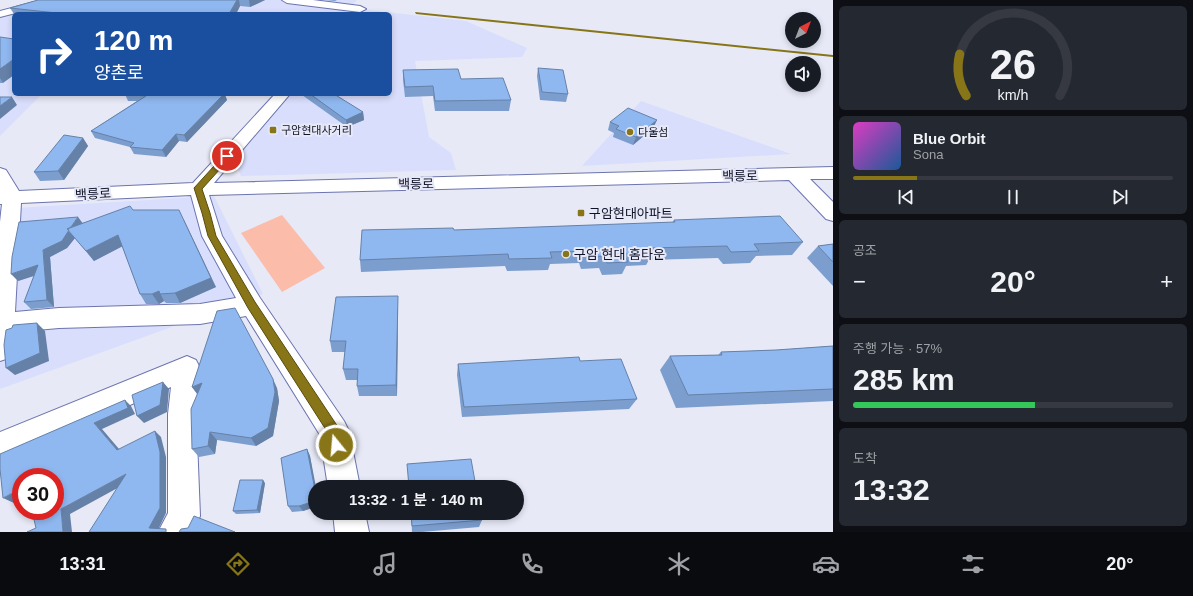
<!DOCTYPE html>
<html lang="ko">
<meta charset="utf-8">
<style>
body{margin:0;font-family:Helvetica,"Noto Sans KR",sans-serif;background:#242831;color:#f1f3f6;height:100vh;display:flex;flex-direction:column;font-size:15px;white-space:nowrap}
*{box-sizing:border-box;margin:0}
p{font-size:13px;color:#9ea1a6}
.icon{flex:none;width:22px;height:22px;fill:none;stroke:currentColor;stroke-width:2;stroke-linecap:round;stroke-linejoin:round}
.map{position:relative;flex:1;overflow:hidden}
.sheet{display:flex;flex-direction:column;gap:6px;padding:6px;background:#0d0f14;width:360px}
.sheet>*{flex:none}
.hud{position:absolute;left:12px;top:12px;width:380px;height:84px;border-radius:6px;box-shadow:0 2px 6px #0003;background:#1a4fa0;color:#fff;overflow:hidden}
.needle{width:26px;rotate:42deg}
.tools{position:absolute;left:785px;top:12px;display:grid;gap:8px}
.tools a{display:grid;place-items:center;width:36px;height:36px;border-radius:50%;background:#171b24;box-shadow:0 2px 6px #0003;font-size:20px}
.speed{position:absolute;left:12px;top:468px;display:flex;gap:8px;font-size:20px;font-weight:700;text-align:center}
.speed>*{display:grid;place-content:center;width:52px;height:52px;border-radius:50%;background:#171b24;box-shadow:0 2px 6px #0003;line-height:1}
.speed .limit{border:6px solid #d22;background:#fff;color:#111}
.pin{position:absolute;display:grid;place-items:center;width:34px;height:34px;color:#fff;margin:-17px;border:2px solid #fff;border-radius:50%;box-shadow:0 1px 4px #0007}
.me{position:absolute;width:44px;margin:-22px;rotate:343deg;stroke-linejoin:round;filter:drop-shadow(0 0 3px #0008)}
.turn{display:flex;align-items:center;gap:14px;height:84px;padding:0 16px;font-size:18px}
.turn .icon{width:52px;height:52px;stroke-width:2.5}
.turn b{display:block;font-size:28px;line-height:34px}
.big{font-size:30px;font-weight:600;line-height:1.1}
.sheet .tile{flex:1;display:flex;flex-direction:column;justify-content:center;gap:6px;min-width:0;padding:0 14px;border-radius:6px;background:#242831}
.sheet .dial{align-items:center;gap:0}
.dial svg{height:104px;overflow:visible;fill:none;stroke:#363941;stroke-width:7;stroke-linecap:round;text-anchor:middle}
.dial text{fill:#f1f3f6;stroke:none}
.song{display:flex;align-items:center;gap:12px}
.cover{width:48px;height:48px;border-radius:6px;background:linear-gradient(135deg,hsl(310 70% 55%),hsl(210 70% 35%))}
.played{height:4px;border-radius:2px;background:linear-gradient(90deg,#877518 20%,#363941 20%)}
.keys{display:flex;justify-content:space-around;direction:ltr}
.heat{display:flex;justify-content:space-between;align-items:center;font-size:22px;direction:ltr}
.charge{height:6px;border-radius:3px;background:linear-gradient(90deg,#34c759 57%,#363941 0)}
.trip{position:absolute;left:308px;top:480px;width:216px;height:40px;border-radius:20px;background:#171b24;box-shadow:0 2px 6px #0003;font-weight:600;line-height:40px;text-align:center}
.dock{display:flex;height:64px;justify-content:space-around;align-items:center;background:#090b0e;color:#9ea1a6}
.dock .icon{width:28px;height:28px}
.dock .active{color:#877518}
.dock b{font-size:18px;color:#f1f3f6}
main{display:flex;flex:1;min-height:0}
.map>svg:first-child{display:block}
</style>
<main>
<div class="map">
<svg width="833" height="532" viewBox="0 0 833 532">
<rect width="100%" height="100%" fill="#e7e9f7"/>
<!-- built -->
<g fill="#d9defc">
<polygon points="61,0 357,0 343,14 14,14 14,94 42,94 0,136 0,16"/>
<polygon points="367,10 466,21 527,48 522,57 415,61 429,137 451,153 456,170 241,176 234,160 292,94 390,94 390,14 363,14"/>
<polygon points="641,101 791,154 582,166"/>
<polygon points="214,196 263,294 0,389 0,209"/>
</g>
<!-- green -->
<polygon fill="#fbbca9" points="282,215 325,268 282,292 241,233"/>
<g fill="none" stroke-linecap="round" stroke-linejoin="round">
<!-- stream -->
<polygon fill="#867516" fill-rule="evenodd" points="415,12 833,55 833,57 416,14"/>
<!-- minor casing -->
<g stroke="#6c74af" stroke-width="2">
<g id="minor">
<polygon points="42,0 60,0 59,2 0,17 0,11"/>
<polygon points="282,0 313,0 360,6 366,9 360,12 287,3"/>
<path d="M275,94h15l-76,89 619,-16v12h-23l23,23v19l-7,-2 -37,-39 -580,15 13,41 38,62 84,123 5,10 11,56h-32l-8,-52 -74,-119 -46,8 -141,4 -45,4 -1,18 -4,8 -9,3v-139l2,-18h-2v-36l6,2 13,21 174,-8zM191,195l11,41 34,62 -36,6 -141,4 -44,4 6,-109z"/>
<polygon points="187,356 196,360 200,368 196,414 200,516 193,532 158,532 168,513 168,414 171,387 0,462 0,432"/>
<polygon points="333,513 365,513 369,532 335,532"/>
</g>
</g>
<!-- minor -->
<use href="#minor" fill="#fff" fill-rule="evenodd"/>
</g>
<!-- wall -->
<g fill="#7c9ece">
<polygon points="38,0 265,0 250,7 240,6 236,14 14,14 10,8"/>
<polygon points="325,0 337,0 335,1"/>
<polygon points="0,37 3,83 0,83"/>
<polygon points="538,68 568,94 566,102 540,100 537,76"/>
<polygon points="403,70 461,79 511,100 509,111 435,111 433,96 405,97 403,80"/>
<polygon points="125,94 225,95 227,100 187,142 179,141 166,157 134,154 130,147 95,138 91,131 137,101 128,101"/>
<polygon points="302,94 334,94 363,112 364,120 347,127 302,95"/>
<polygon points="657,120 653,128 633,145 613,137 614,133 608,130 610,122"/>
<polygon points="83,138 88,146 64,180 40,181 34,172"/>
<polygon points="133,210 216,287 180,303 166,303 164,301 159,304 146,304 140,294 122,246 94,261 75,238 67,248 50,257 54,307 31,309 24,302 34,276 18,281 82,223"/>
<polygon points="674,220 803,242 792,255 756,256 750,263 723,264 718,258 649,260 646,265 626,266 622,274 602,275 599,268 581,269 579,263 550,264 548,270 507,271 505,266 361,272 360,260 454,230 672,223"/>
<polygon points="833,244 833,286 807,258 818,246"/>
<polygon points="398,308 397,396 359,396 357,386 357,380 346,380 343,369 345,352 332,352 330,341"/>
<polygon points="833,346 833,401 676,408 660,370 670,356 718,355 721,352 776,350"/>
<polygon points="580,361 637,399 629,409 462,417 457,375 458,364"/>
<polygon points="192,387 277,388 279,401 273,436 256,446 217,440 215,454 199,457 192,449 197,394"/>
<polygon points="307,449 310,456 315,487 315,507 303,511 292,512 288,506"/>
<polygon points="265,483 260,513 236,514 233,511"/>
<polygon points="411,513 480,513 482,520 479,527 422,532 412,532"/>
</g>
<!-- shaded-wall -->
<g fill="#6581a8">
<polygon points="237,0 239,0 240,6 236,14 229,14"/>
<polygon points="249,0 265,0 250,7"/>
<polygon points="14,59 14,75 3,83 0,78 0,69"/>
<polygon points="220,94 228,94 225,95 227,100 187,142 184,135"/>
<polygon points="12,97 17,105 0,119 0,106"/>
<polygon points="363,112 364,120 347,127 346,120"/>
<polygon points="657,120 653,128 633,145 636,137"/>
<polygon points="176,134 179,141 166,157 162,150"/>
<polygon points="83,138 88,146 64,180 58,171"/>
<polygon points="78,217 84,225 69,230"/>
<polygon points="184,220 216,287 180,303 175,293"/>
<polygon points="69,231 75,238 67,248 50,257 54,307 47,300 43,250"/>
<polygon points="118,235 125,245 94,261 86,251"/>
<polygon points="38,265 45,272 18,281 11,274"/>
<polygon points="159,291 164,301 159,304 152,294"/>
<polygon points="398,296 398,308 397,396 396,385"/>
<polygon points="37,323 45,331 49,361 15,375 6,368"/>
<polygon points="273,379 277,388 279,401 273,436 256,446 251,438"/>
<polygon points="163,382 169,389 167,412 144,423 137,416"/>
<polygon points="202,383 199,396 192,387"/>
<polygon points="125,400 131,406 135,414 102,429 125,456 117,450 94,423"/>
<polygon points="155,431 161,437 166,457 166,513 157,532 149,528"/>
<polygon points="210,432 217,440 215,454 208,446"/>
<polygon points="307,449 310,456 316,487 315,487 315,490"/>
<polygon points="126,474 134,479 70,514 72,532 63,532 61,509"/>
<polygon points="263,480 265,483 260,513 257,510"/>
<polygon points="21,489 21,499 14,503 3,498"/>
<polygon points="315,501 315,507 303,511 299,506"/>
</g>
<!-- building -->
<g fill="#90b8f0" stroke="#6581a8">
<polygon points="38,0 237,0 229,14 167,14 151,13 150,14 66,14 10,8"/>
<polygon points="0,37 14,39 14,59 0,69"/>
<polygon points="538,68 563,70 568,94 542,92"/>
<polygon points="458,69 461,79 503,78 511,100 435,101 433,86 405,87 403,70"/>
<polygon points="125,94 224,94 184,135 176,134 162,150 130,147 134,143 91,131 146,96"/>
<polygon points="310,94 334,94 363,112 346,120"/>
<polygon points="0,97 12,97 0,106"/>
<polygon points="628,108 657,120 636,137 616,129 619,126 610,122"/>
<polygon points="64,135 83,138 58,171 34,172"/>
<polygon points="130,206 133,210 179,210 211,278 175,293 160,294 159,291 152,294 140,294 118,235 86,251 67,229"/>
<polygon points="780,216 803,242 754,244 759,251 731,252 727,246 650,248 653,253 624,254 628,262 607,263 604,256 586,257 584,251 550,252 552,258 509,259 508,254 360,260 362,230 453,228 454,230 675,222 674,220"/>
<polygon points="78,217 71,227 67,229 69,230 62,241 43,250 47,300 24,302 38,265 11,274 12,257 19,222"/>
<polygon points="833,244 833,262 818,246"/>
<polygon points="398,296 396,385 357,386 358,369 343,369 346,341 330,341 336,297"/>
<polygon points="235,308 273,379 275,392 268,428 251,438 210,432 208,446 192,449 191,409 202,383 192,387 193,384 217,311"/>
<polygon points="37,323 40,353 6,368 4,345 6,330 12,328 13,325"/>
<polygon points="833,346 833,389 688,395 670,356 722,355 721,352 776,350"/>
<polygon points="579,357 580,361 621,359 637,399 464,407 458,364"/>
<polygon points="163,382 160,405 137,416 132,395"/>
<polygon points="125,400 128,408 94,423 117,450 155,431 160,452 160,508 149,528 166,529 166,532 89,532 126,474 61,509 63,532 27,532 36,528 32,511 55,511 55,477 21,477 21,489 3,498 0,469 0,454"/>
<polygon points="307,449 315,490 315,501 299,506 288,506 281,458"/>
<polygon points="471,459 476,487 409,487 407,464"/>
<polygon points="240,480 263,480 257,510 233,511"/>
<polygon points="411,513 480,513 482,520 412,526"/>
<polygon points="194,516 235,532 179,532 181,529 188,528"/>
</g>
<!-- route -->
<polygon fill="#877518" stroke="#584c10" points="227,154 230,155 230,158 202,189 210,213 216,236 255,302 338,427 343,445 341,450 336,452 332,450 328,433 248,308 208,236 202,213 194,188 224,155"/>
<!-- markers -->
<g fill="#877518" stroke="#e7e9f7" stroke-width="1.5">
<rect x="269" y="126" width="8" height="8" rx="2"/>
<circle cx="630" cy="132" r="4"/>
<rect x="577" y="209" width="8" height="8" rx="2"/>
<circle cx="566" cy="254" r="4"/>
</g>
<g text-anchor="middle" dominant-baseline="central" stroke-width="4" stroke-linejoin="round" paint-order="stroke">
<!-- far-poi labels -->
<g font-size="11" fill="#0e1127" stroke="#e7e9f7" text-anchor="start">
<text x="281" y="130">구암현대사거리</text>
<text x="638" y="132">다울섬</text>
</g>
<!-- street labels -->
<g font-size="13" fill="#0e1127" stroke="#e7e9f7">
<text transform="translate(740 176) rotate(-1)">백릉로</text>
<text transform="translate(416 184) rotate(-1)">백릉로</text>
<text transform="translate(93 194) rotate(-3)">백릉로</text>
</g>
<!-- poi labels -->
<g font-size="13" fill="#0e1127" stroke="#e7e9f7" text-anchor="start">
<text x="589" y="213">구암현대아파트</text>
<text x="574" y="254">구암 현대 홈타운</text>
</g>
</g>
</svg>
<div class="tools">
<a><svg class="needle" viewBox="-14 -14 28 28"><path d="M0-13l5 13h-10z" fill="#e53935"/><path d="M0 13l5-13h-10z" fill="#9ea1a6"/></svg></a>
<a><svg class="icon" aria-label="sound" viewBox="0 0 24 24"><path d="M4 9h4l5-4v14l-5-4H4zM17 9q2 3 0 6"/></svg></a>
</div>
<div class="speed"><div class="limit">30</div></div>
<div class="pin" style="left:227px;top:156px;background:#d93025"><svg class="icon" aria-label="arrive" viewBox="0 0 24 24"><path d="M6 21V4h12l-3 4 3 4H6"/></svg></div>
<svg class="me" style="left:336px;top:445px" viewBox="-20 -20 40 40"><circle r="17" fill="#877518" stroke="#fff" stroke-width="3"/><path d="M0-11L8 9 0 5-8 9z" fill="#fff"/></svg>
<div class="trip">13:32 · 1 분 · 140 m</div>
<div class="hud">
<div class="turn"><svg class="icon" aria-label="right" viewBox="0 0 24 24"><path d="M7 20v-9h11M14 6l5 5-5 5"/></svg><div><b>120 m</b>양촌로</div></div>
</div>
</div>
<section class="sheet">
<div class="tile dial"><svg viewBox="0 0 100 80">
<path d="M14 69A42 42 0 1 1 86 69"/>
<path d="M14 69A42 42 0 0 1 9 37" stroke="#877518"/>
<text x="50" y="56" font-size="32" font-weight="700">26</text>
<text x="50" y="72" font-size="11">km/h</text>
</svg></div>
<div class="tile">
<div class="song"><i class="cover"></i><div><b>Blue Orbit</b><p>Sona</p></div></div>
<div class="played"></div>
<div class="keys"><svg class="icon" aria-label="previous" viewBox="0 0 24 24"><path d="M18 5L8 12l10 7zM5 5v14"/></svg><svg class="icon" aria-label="pause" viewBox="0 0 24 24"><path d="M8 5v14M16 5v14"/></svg><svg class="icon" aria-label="next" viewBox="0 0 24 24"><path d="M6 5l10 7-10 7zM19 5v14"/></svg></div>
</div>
<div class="tile"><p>공조</p>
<div class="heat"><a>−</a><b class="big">20°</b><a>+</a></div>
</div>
<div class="tile"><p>주행 가능 · 57%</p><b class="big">285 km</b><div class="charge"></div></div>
<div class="tile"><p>도착</p><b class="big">13:32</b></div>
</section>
</main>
<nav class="dock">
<b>13:31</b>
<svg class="icon active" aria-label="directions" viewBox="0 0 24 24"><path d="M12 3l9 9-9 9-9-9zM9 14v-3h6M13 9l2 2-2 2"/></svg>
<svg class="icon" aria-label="music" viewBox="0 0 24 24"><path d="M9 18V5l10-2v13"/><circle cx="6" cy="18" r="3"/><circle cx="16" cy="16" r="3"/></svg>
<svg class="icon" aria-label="phone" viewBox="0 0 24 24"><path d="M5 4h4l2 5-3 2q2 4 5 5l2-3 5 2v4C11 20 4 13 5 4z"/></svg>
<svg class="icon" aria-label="climate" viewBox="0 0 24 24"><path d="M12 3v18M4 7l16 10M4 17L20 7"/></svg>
<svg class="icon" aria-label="car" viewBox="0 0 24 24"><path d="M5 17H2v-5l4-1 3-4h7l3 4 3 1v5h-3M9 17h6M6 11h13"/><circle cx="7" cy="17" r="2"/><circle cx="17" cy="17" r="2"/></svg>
<svg class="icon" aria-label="filters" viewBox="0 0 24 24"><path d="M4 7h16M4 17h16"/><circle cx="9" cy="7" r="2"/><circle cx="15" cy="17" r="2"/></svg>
<b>20°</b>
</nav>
